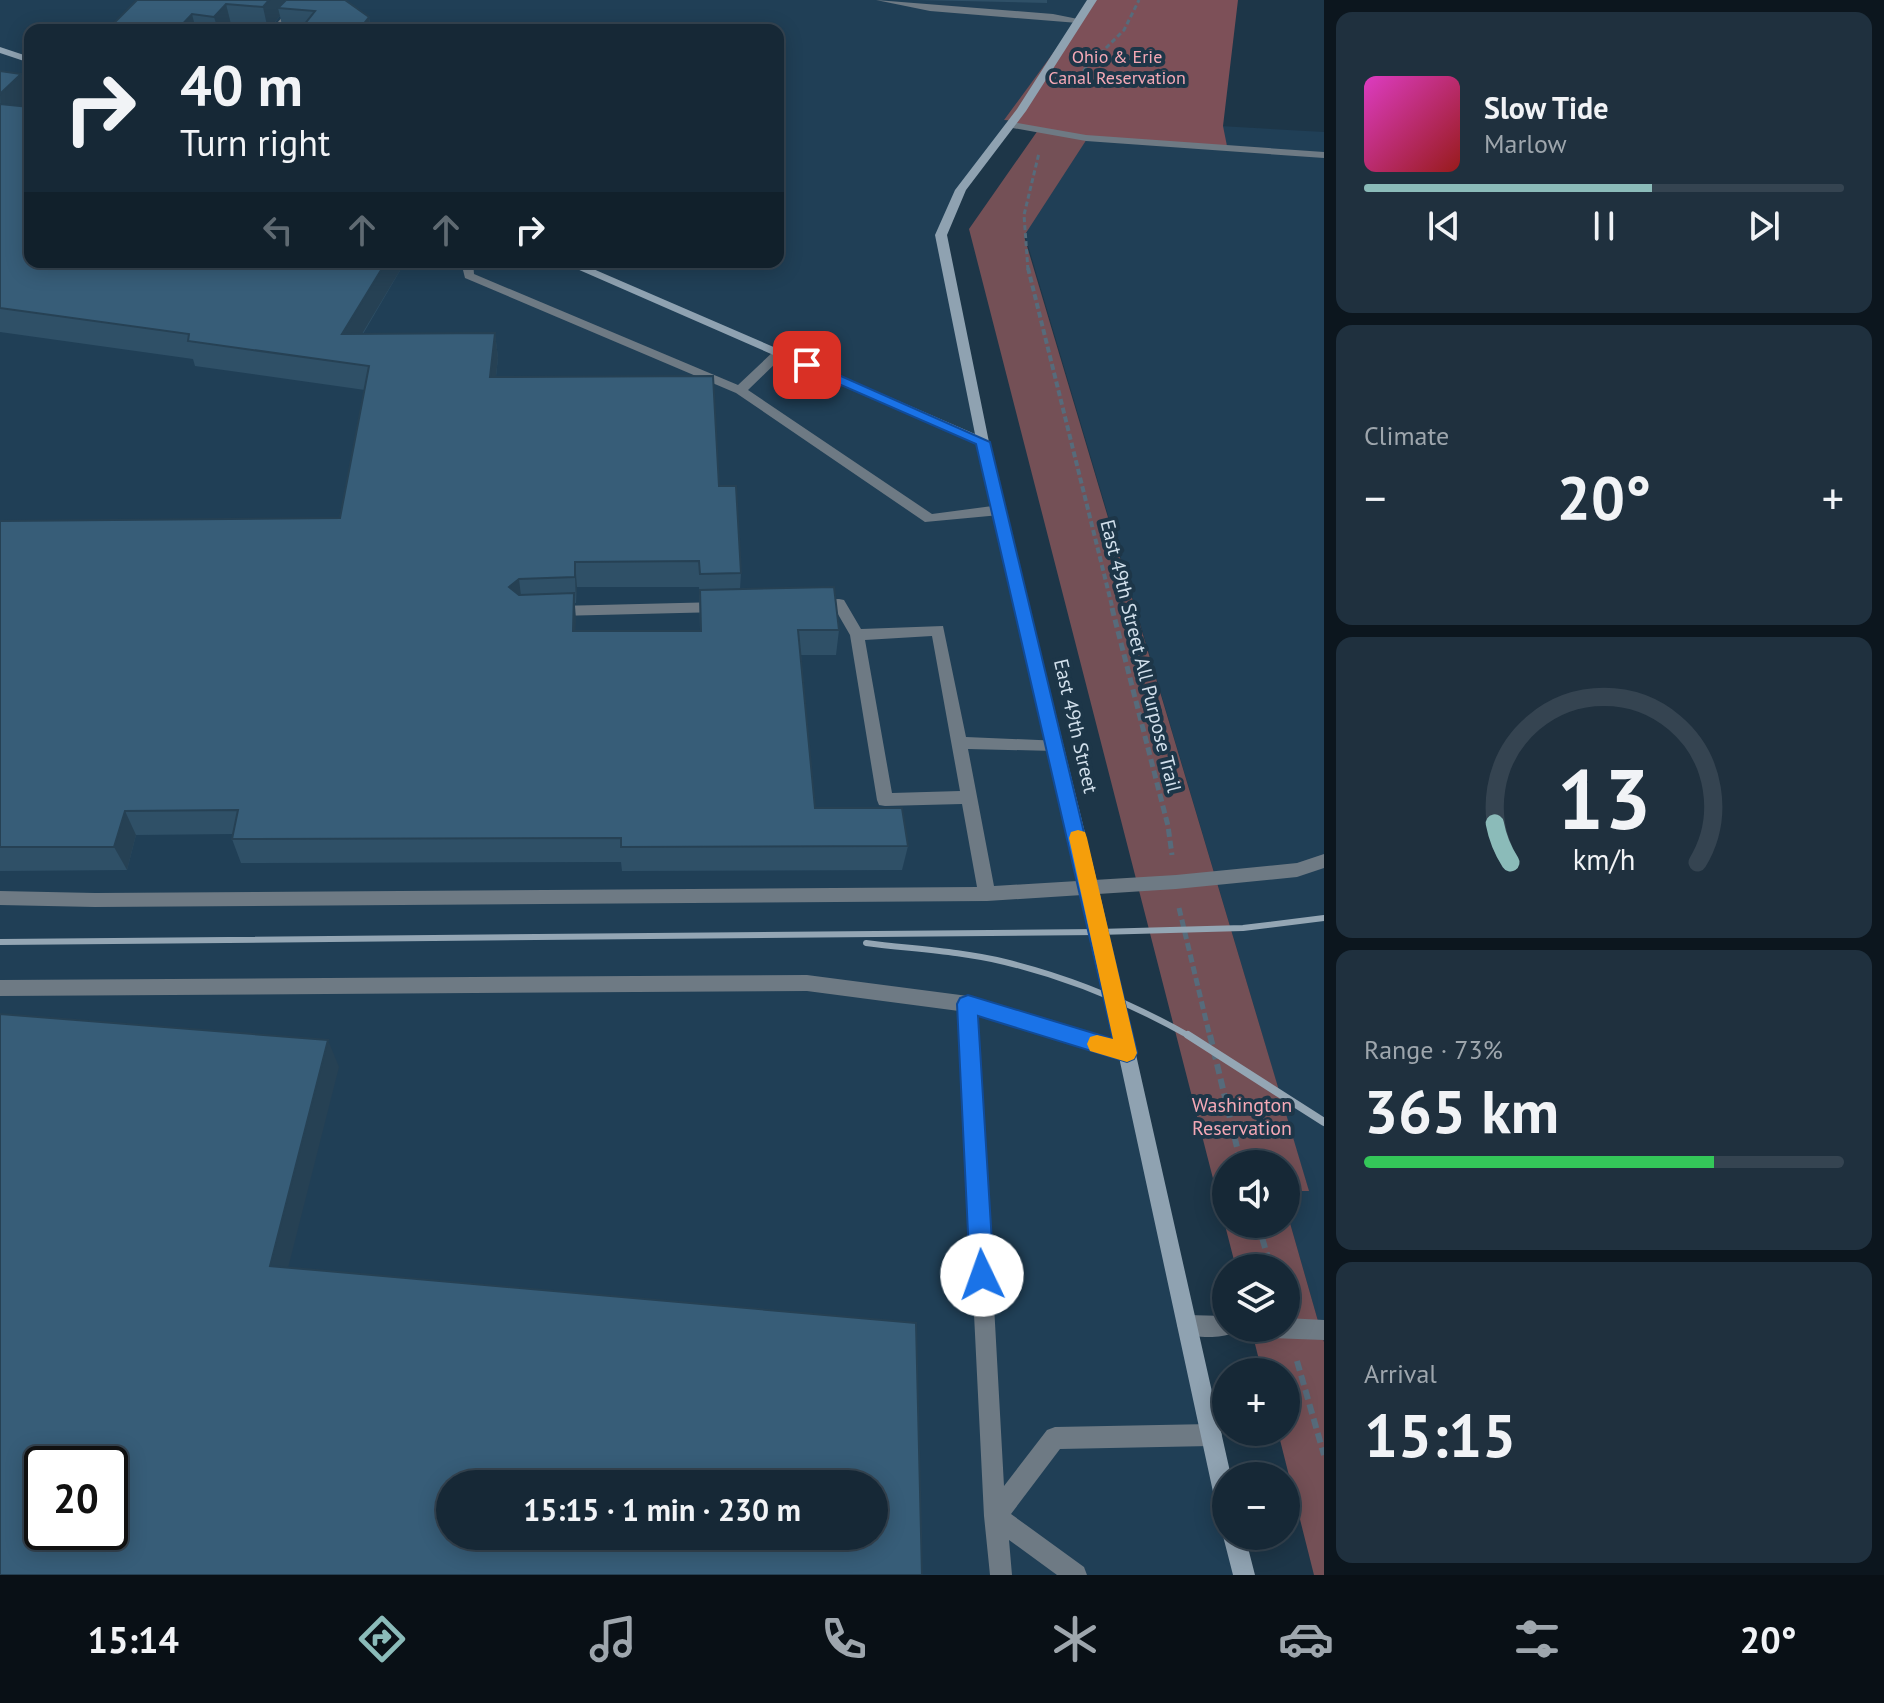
<!DOCTYPE html>
<meta charset="utf-8">
<style>
body{margin:0;font-family:"PT Sans",sans-serif;background:#1f303e;color:#f1f3f6;height:100vh;display:flex;flex-direction:column;font-size:30px;white-space:nowrap}
*{box-sizing:border-box;margin:0}
p{font-size:26px;color:#9ea6ad}
.icon{flex:none;width:44px;height:44px;fill:none;stroke:currentColor;stroke-width:2;stroke-linecap:round;stroke-linejoin:round}
.map{position:relative;flex:1;overflow:hidden}
.drawer{display:flex;flex-direction:column;gap:12px;padding:12px;background:#0c161e;width:560px}
.drawer>*{flex:none}
.top-card{position:absolute;left:24px;top:24px;width:760px;height:244px;border-radius:16px;box-shadow:0 4px 20px #0003,0 0 0 2px #354451;background:#162836;color:#f1f3f6;overflow:hidden}
.controls{position:absolute;left:1212px;top:1150px;display:grid;gap:16px}
.controls a{display:grid;place-items:center;width:88px;height:88px;border-radius:50%;background:#162836;box-shadow:0 4px 20px #0003,0 0 0 2px #354451;font-size:40px}
.speed{position:absolute;left:24px;top:1446px;display:flex;gap:16px;font-size:40px;font-weight:700;text-align:center}
.speed>*{display:grid;place-content:center;width:104px;height:104px;border-radius:50%;background:#162836;box-shadow:0 4px 20px #0003,0 0 0 2px #354451;line-height:1}
.speed .limit{border:4px solid #111;border-radius:12px;background:#fff;color:#111}
.pin{position:absolute;display:grid;place-items:center;width:68px;height:68px;color:#fff;margin:-34px;border-radius:16px;box-shadow:0 4px 12px #0006}
.me{position:absolute;width:88px;margin:-44px;rotate:357deg;stroke-linejoin:round;filter:drop-shadow(0 0 6px #0008)}
.turn{display:flex;align-items:center;gap:28px;height:168px;padding:0 24px;font-size:36px}
.turn .icon{width:104px;height:104px;stroke-width:2.5}
.turn b{display:block;font-size:56px;line-height:68px}
.lanes{display:flex;align-items:center;height:76px;padding:0 24px;background:#0003;justify-content:center;gap:40px;direction:ltr}
.lanes .off{opacity:.35}
.big{font-size:60px;font-weight:700;line-height:1.1}
.drawer .tile{flex:1;display:flex;flex-direction:column;justify-content:center;gap:12px;min-width:0;padding:0 28px;border-radius:16px;background:#1f303e}
.drawer .dial{align-items:center;gap:0}
.dial svg{height:208px;overflow:visible;fill:none;stroke:#354451;stroke-width:7;stroke-linecap:round;text-anchor:middle}
.dial text{fill:#f1f3f6;stroke:none}
.song{display:flex;align-items:center;gap:24px}
.cover{width:96px;height:96px;border-radius:12px;background:linear-gradient(135deg,hsl(310 70% 55%),hsl(0 70% 35%))}
.played{height:8px;border-radius:4px;background:linear-gradient(90deg,#8bbbb9 60%,#354451 60%)}
.keys{display:flex;justify-content:space-around;direction:ltr}
.heat{display:flex;justify-content:space-between;align-items:center;font-size:44px;direction:ltr}
.charge{height:12px;border-radius:6px;background:linear-gradient(90deg,#34c759 73%,#354451 0)}
.trip{position:absolute;left:436px;top:1470px;width:452px;height:80px;border-radius:40px;background:#162836;box-shadow:0 4px 20px #0003,0 0 0 2px #354451;font-weight:700;line-height:80px;text-align:center}
.dock{display:flex;height:128px;justify-content:space-around;align-items:center;background:#091016;color:#9ea6ad}
.dock .icon{width:56px;height:56px}
.dock .selected{color:#8bbbb9}
.dock b{font-size:36px;color:#f1f3f6}
main{display:flex;flex:1;min-height:0}
.map>svg:first-child{display:block}
</style>
<main>
<div class="map">
<svg width="1324" height="1575" viewBox="0 0 1324 1575">
<rect width="100%" height="100%" fill="#1d3648"/>
<!-- built -->
<g fill="#203f56" fill-rule="evenodd">
<path d="M0,0h1092l-114,165 -37,70 285,1266v35l18,39h-1244zM30,30h748v232h-748zM42,1464h68v68h-68zM450,1484h424v52h-424z"/>
<polygon points="1099,119 1324,132 1324,1342 1286,1209 1286,1192 1308,1189 1024,232"/>
</g>
<!-- green -->
<polygon fill="#745056" points="1092,0 1096,125 1024,236 1309,1191 1286,1191 1286,1164 1226,1164 1226,1224 1286,1224 1286,1209 1324,1342 1324,1575 1314,1575 1278,1432 1286,1432 1286,1372 1262,1372 1251,1328 1286,1328 1286,1268 1236,1268 969,229 1043,123 1004,120"/>
<!-- forest -->
<polygon fill="#7d5058" points="1092,0 1238,0 1223,126 1227,146 1086,138 1011,125"/>
<g fill="none" stroke-linecap="round" stroke-linejoin="round">
<!-- path-far3 -->
<g stroke="#566b7b" stroke-width="3" stroke-dasharray="5 3" stroke-linecap="butt">
<polyline points="1072,82 1124,30 1139,0"/>
<polyline points="1028,270 1024,215 1039,153"/>
</g>
<!-- path-far2 -->
<polyline stroke="#566b7b" stroke-width="4" stroke-dasharray="6 3" stroke-linecap="butt" points="1028,268 1113,610"/>
<!-- path-far1 -->
<g stroke="#566b7b" stroke-width="5" stroke-dasharray="8 4" stroke-linecap="butt">
<polyline points="1112,608 1168,826 1172,855"/>
<polyline points="1179,908 1210,1037"/>
</g>
<!-- path -->
<g stroke="#566b7b" stroke-width="6" stroke-dasharray="10 5" stroke-linecap="butt">
<polyline points="1210,1035 1241,1164"/>
<polyline points="1258,1224 1271,1268"/>
<polyline points="1297,1361 1324,1455"/>
</g>
<!-- lane -->
<g fill="#6e7a84" fill-rule="evenodd">
<polygon points="297,0 307,0 281,30 271,30"/>
<polygon points="876,0 1053,14 1083,20 1078,23 930,11"/>
<polygon points="1011,122 1086,135 1324,152 1324,158 1086,141 1007,127 1006,125"/>
<polygon points="461,262 473,262 474,274 738,385 775,350 783,350 783,356 748,390 932,514 1000,505 1007,510 1000,515 925,522 736,393 465,278"/>
<path d="M839,599l5,1 17,29 82,-3 23,111 95,4 2,4 -2,4 -6,2 -87,-2 26,137 182,-11 121,-12 27,-9v14l-27,9 -121,12 -189,12 -892,6 -95,-2v-14l95,2 882,-6 -15,-83 -77,2 -6,-1 -2,-5 -27,-165 -15,-26 -19,1 -7,-5 7,-5zM932,636l28,155 -68,2 -27,-153z"/>
<polygon points="721,602 728,607 721,612 557,616 550,611 557,606"/>
<polygon points="807,975 968,996 1133,1047 1136,1053 1133,1059 1127,1061 978,1015 1004,1486 1047,1430 1055,1427 1211,1424 1219,1427 1222,1435 1219,1443 1211,1446 1060,1449 1011,1514 1084,1567 1087,1575 1057,1575 1009,1540 1012,1575 990,1575 984,1516 959,1011 807,991 0,996 0,980"/>
<path d="M1187,1315l39,1v12h10l-3,5c-14,6 -39,5 -53,-1l-3,-7 3,-7z"/>
<polygon points="1286,1318 1324,1320 1324,1340 1271,1338 1264,1335 1261,1328 1286,1328"/>
</g>
<!-- secondary -->
<g fill="#8fa2b1" fill-rule="evenodd">
<polygon points="1087,0 1097,0 1026,111 966,190 947,235 989,442 1098,886 1231,1476 1226,1476 1226,1512 1218,1509 1215,1501 1082,886 977,444 561,262 577,262 975,434 935,235 955,190 1017,109"/>
<polygon points="0,47 30,57 30,63 0,53"/>
<polygon points="1226,1528 1226,1536 1245,1536 1255,1575 1233,1575 1223,1536"/>
</g>
<!-- rail-far1 -->
<g stroke="#94a6b4" stroke-width="6">
<polyline points="0,942 1098,932 1243,928 1324,918"/>
<path d="M866,943c46,6 94,8 139,19 66,16 128,42 186,75"/>
</g>
<!-- rail -->
<polyline stroke="#94a6b4" stroke-width="8" points="1188,1035 1324,1122"/>
</g>
<!-- wall -->
<g fill="#2f5067" fill-rule="evenodd">
<polygon points="137,0 345,0 369,17 371,30 283,30 280,16 269,30 232,28 229,30 107,30"/>
<polygon points="915,0 1047,0 1047,3"/>
<path d="M0,71l21,3 9,24 -9,8 9,156h375l-42,72 132,-1 3,25 -2,19 223,109 22,87 -1,16 99,41 -3,25h-35l14,153 93,38 -6,24 -280,1 -1,-9 -380,1 -9,-24 1,-5 -97,1 -9,35 -127,1v-350l340,-3 25,-128 -170,-24 -2,-7 -193,-27zM577,587h122l1,44h-125v-28h1z"/>
</g>
<!-- shaded-wall -->
<g fill="#264154">
<polygon points="269,0 293,0 278,8 280,16 268,30 263,7"/>
<polygon points="226,4 232,28 229,30 218,30 214,17"/>
<polygon points="192,14 196,30 177,30"/>
<polygon points="369,17 371,30 359,30"/>
<polygon points="21,74 30,98 1,127 0,94"/>
<polygon points="386,262 405,262 347,359 342,334"/>
<polygon points="495,333 498,358 493,402 490,377"/>
<polygon points="575,562 577,587 576,603 575,577"/>
<polygon points="519,579 522,604 509,587"/>
<polygon points="574,593 576,619 574,657 573,631"/>
<polygon points="125,811 136,835 127,870 114,847"/>
<polygon points="328,1040 339,1067 283,1288 270,1266"/>
</g>
<!-- building -->
<g fill="#375d78" stroke="#264154" stroke-width="2" fill-rule="evenodd">
<polygon points="137,0 269,0 263,7 226,4 214,17 192,14 177,30 107,30"/>
<polygon points="286,0 345,0 369,17 359,30 300,30 315,11 278,8"/>
<polygon points="0,71 21,74 0,94"/>
<polygon points="0,104 30,107 30,262 386,262 342,334 495,333 490,377 713,376 719,486 736,486 741,573 700,574 699,561 575,562 575,577 519,579 509,587 519,595 574,593 573,631 701,631 700,590 834,587 839,630 798,630 815,808 902,808 908,846 621,847 621,838 232,839 238,810 125,811 114,847 0,847 0,521 340,518 369,366 188,341 189,334 0,308"/>
<path d="M0,1014l328,26 -58,226 646,57 6,252h-922zM42,1464h68v68h-68zM450,1484h424v52h-424z"/>
</g>
<!-- route -->
<polygon fill="#1a73e8" stroke="#114b97" stroke-width="2" points="807,361 990,442 1137,1053 1134,1059 1127,1062 978,1016 994,1275 990,1284 982,1287 974,1284 970,1275 957,1004 960,998 968,995 1113,1039 976,444 802,368 800,365"/>
<!-- slow -->
<polygon fill="#f59e0b" points="1078,830 1085,832 1087,838 1137,1053 1134,1059 1127,1062 1090,1051 1087,1044 1090,1037 1097,1035 1113,1039 1069,838 1071,832"/>
<g text-anchor="middle" dominant-baseline="central" stroke-width="8" stroke-linejoin="round" paint-order="stroke">
<!-- far-park labels -->
<g font-size="18" fill="#f5a9b6" stroke="#1d3648">
<text x="1117" y="56">Ohio &amp; Erie<tspan x="1117" dy="21">Canal Reservation</tspan></text>
</g>
<!-- street labels -->
<g font-size="20" fill="#d1dfeb" stroke="#1d3648">
<text transform="translate(1141 656) rotate(76)">East 49th Street All Purpose Trail</text>
<text transform="translate(1076 726) rotate(77)">East 49th Street</text>
</g>
<!-- park labels -->
<g font-size="20" fill="#f5a9b6" stroke="#1d3648">
<text x="1242" y="1105">Washington<tspan x="1242" dy="23">Reservation</tspan></text>
</g>
</g>
</svg>
<div class="controls">
<a><svg class="icon" aria-label="sound" viewBox="0 0 24 24"><path d="M4 9h4l5-4v14l-5-4H4zM17 9q2 3 0 6"/></svg></a>
<a><svg class="icon" aria-label="layers" viewBox="0 0 24 24"><path d="M12 4l9 5-9 5-9-5zM3 14l9 5 9-5"/></svg></a>
<a>+</a>
<a>−</a>
</div>
<div class="speed"><div class="limit">20</div></div>
<div class="pin" style="left:807px;top:365px;background:#d93025"><svg class="icon" aria-label="arrive" viewBox="0 0 24 24"><path d="M6 21V4h12l-3 4 3 4H6"/></svg></div>
<svg class="me" style="left:982px;top:1275px" viewBox="-20 -20 40 40"><circle r="19" fill="#fff"/><path d="M0-13L10 11 0 6-10 11z" fill="#1a73e8"/></svg>
<div class="trip">15:15 · 1 min · 230 m</div>
<div class="top-card">
<div class="turn"><svg class="icon" aria-label="right" viewBox="0 0 24 24"><path d="M7 20v-9h11M14 6l5 5-5 5"/></svg><div><b>40 m</b>Turn right</div></div>
<div class="lanes"><svg class="icon off" aria-label="left" viewBox="0 0 24 24"><path d="M17 20v-9H6M10 6l-5 5 5 5"/></svg><svg class="icon off" aria-label="ahead" viewBox="0 0 24 24"><path d="M12 20V5M6 11l6-6 6 6"/></svg><svg class="icon off" aria-label="ahead" viewBox="0 0 24 24"><path d="M12 20V5M6 11l6-6 6 6"/></svg><svg class="icon" aria-label="right" viewBox="0 0 24 24"><path d="M7 20v-9h11M14 6l5 5-5 5"/></svg></div>
</div>
</div>
<section class="drawer">
<div class="tile">
<div class="song"><i class="cover"></i><div><b>Slow Tide</b><p>Marlow</p></div></div>
<div class="played"></div>
<div class="keys"><svg class="icon" aria-label="previous" viewBox="0 0 24 24"><path d="M18 5L8 12l10 7zM5 5v14"/></svg><svg class="icon" aria-label="pause" viewBox="0 0 24 24"><path d="M8 5v14M16 5v14"/></svg><svg class="icon" aria-label="next" viewBox="0 0 24 24"><path d="M6 5l10 7-10 7zM19 5v14"/></svg></div>
</div>
<div class="tile"><p>Climate</p>
<div class="heat"><a>−</a><b class="big">20°</b><a>+</a></div>
</div>
<div class="tile dial"><svg viewBox="0 0 100 80">
<path d="M14 69A42 42 0 1 1 86 69"/>
<path d="M14 69A42 42 0 0 1 8 54" stroke="#8bbbb9"/>
<text x="50" y="56" font-size="32" font-weight="700">13</text>
<text x="50" y="72" font-size="11">km/h</text>
</svg></div>
<div class="tile"><p>Range · 73%</p><b class="big">365 km</b><div class="charge"></div></div>
<div class="tile"><p>Arrival</p><b class="big">15:15</b></div>
</section>
</main>
<nav class="dock">
<b>15:14</b>
<svg class="icon selected" aria-label="directions" viewBox="0 0 24 24"><path d="M12 3l9 9-9 9-9-9zM9 14v-3h6M13 9l2 2-2 2"/></svg>
<svg class="icon" aria-label="music" viewBox="0 0 24 24"><path d="M9 18V5l10-2v13"/><circle cx="6" cy="18" r="3"/><circle cx="16" cy="16" r="3"/></svg>
<svg class="icon" aria-label="phone" viewBox="0 0 24 24"><path d="M5 4h4l2 5-3 2q2 4 5 5l2-3 5 2v4C11 20 4 13 5 4z"/></svg>
<svg class="icon" aria-label="climate" viewBox="0 0 24 24"><path d="M12 3v18M4 7l16 10M4 17L20 7"/></svg>
<svg class="icon" aria-label="car" viewBox="0 0 24 24"><path d="M5 17H2v-5l4-1 3-4h7l3 4 3 1v5h-3M9 17h6M6 11h13"/><circle cx="7" cy="17" r="2"/><circle cx="17" cy="17" r="2"/></svg>
<svg class="icon" aria-label="filters" viewBox="0 0 24 24"><path d="M4 7h16M4 17h16"/><circle cx="9" cy="7" r="2"/><circle cx="15" cy="17" r="2"/></svg>
<b>20°</b>
</nav>
